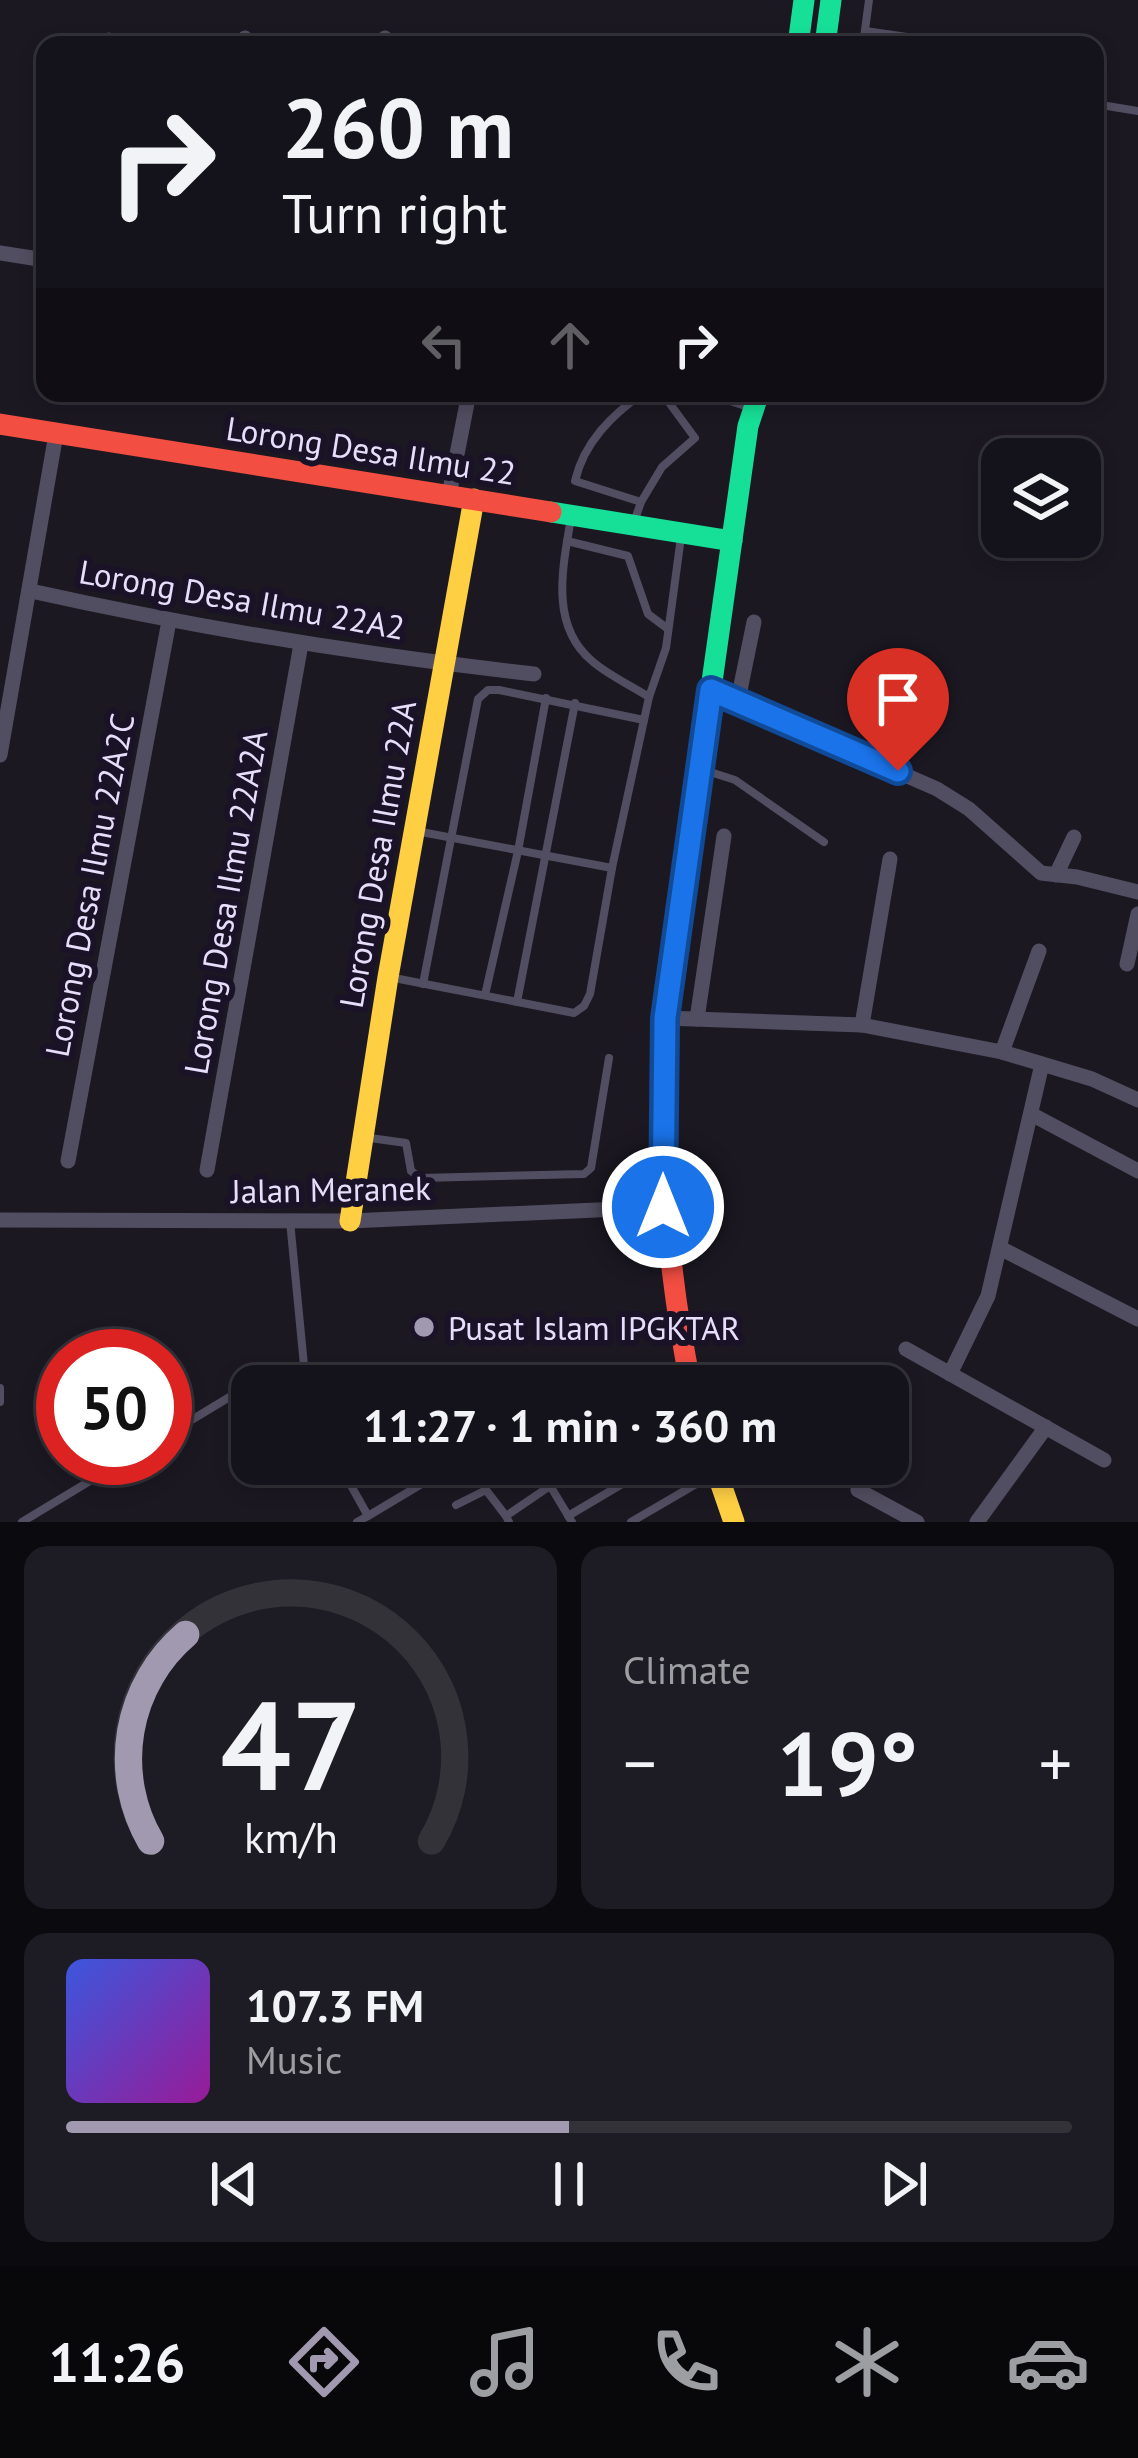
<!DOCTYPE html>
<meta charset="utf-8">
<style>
body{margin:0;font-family:"PT Sans",sans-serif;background:#1d1b23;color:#f1f3f6;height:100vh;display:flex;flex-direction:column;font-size:45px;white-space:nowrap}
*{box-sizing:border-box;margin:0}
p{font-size:39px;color:#9d9ea2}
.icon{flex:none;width:66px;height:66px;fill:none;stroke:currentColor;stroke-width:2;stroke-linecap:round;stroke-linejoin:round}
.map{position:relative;height:1522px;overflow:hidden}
.side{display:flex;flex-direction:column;gap:24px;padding:24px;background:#0b0a0e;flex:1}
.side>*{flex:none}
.guide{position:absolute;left:36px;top:36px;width:1068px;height:366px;border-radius:24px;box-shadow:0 6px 18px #0003,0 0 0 3px #333239;background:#14121a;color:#f1f3f6;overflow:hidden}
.fabs{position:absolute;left:981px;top:438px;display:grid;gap:24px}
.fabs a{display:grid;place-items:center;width:120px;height:120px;border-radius:24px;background:#14121a;box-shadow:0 6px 18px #0003,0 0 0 3px #333239;font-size:60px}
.speed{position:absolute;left:36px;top:1329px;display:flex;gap:24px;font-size:60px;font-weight:700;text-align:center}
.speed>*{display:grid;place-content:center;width:156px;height:156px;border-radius:50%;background:#14121a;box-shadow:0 6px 18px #0003,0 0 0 3px #333239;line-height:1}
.speed .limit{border:18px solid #d22;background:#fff;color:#111}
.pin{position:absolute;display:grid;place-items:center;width:102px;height:102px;color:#fff;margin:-123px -51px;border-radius:50% 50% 50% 0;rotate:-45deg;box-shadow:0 0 12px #0007}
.pin .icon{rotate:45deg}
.me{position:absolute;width:132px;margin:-66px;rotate:0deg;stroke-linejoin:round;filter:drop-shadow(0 0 9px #0008)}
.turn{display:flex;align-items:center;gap:42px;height:252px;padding:0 48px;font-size:54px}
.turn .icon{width:156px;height:156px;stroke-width:2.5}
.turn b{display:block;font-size:84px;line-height:102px}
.lanes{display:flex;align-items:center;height:114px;padding:0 48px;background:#0003;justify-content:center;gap:60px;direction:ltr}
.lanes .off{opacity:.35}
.big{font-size:90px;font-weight:700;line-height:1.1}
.side .widget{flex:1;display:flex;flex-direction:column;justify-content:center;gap:18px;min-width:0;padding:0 42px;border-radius:24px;background:#1d1b23}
.side .dial{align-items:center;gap:0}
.dial svg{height:312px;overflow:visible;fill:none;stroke:#333239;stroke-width:7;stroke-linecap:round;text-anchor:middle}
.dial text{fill:#f1f3f6;stroke:none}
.song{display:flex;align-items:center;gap:36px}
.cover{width:144px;height:144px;border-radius:18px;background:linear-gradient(135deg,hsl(230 70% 55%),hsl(300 70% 35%))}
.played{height:12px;border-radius:6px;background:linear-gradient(90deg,#a099af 50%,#333239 50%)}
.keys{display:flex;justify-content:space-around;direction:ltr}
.heat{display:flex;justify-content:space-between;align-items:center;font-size:66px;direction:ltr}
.side .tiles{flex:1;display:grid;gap:24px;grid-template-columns:1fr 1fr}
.widget:last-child{grid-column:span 2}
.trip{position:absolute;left:231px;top:1365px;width:678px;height:120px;border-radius:24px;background:#14121a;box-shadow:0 6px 18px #0003,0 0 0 3px #333239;font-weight:700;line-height:120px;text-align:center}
.dock{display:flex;height:192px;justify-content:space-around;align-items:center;background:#08070a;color:#9d9ea2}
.dock .icon{width:84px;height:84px}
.dock .on{color:#a099af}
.dock b{font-size:54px;color:#f1f3f6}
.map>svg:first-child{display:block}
</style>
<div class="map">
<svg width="1138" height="1522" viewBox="0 0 1138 1522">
<rect width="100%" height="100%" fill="#1b1822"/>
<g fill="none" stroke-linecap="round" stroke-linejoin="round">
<!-- lane -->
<g stroke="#524e61" stroke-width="8">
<polyline points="865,31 963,45"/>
<polyline points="863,45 869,0"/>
<polyline points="1095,104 1138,111"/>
<polyline points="707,393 748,407"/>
<path d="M641,502l-66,-21c9,-39 37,-66 68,-88"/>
<path d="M571,518c-8,48 -22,107 21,143 16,14 38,24 57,36"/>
<polyline points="633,525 641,502 662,467 695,438 662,393"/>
<polyline points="567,541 628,556 648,614 668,629"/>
<polyline points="701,769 735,780 824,842"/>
<polyline points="416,831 612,868"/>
<polyline points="389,977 574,1013 584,1006 590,994 612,868 649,697 666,648 681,537"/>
<polyline points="423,984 478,699 488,690 499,690 644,720"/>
<polyline points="485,995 518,851 546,698"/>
<polyline points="517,1002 575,703"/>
<polyline points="363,1137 406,1143 411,1171 421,1178 584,1174 591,1168 609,1058"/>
<polyline points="290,1221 306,1386"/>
<polyline points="435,1386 494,1376 504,1386"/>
<polyline points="0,1388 0,1402"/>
<polyline points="165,1436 261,1378 302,1372"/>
<polyline points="339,1464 368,1516 357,1522"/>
<polyline points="537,1464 572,1522"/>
<polyline points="456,1505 486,1490 506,1516"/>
<polyline points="368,1516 455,1464"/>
<polyline points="568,1516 656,1464"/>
<polyline points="22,1522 128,1458"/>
<polyline points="509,1522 506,1516 550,1486"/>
<polyline points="631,1522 715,1473"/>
</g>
<!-- street -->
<g stroke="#524e61" stroke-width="15">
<polyline points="108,45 109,40"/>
<polyline points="244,45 245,38"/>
<polyline points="384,45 385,38"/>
<polyline points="0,253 45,260"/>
<polyline points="449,495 469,393"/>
<path d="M31,591c166,37 333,64 503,83"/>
<polyline points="711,690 937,789 969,809 1041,873 1077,877 1138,892"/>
<polyline points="738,700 754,622"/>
<polyline points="0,755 56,434"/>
<polyline points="1056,875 1074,837"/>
<polyline points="1127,964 1138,914"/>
<polyline points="665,1018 862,1025 1002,1052 1092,1079 1138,1100"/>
<polyline points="697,1019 724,836"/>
<polyline points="862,1025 890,859"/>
<polyline points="1002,1052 1039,951"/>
<polyline points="1031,1114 1138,1171"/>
<polyline points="68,1161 169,621"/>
<polyline points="207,1170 301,644"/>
<polyline points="0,1220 350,1221 663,1207"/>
<polyline points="1000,1248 1138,1319"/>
<polyline points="906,1349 1104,1460"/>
<polyline points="950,1374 988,1296 1042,1064"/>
<polyline points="858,1490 917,1522"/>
<polyline points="977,1522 1046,1427"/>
</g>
<!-- fast -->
<g stroke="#16e098" stroke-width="21">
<polyline points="798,45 804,0"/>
<polyline points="825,45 831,0"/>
<polyline points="551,512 732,541"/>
<polyline points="699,774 748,426 759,393"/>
</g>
<!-- slow -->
<g stroke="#ffcf43" stroke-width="21">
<polyline points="350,1221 388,977 474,499"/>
<polyline points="714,1464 734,1522"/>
</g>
<!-- jam -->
<g stroke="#f24e42" stroke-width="21">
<polyline points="0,424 551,512"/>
<path d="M691,1386c-25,-121 -33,-242 -26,-366 5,-81 23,-164 34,-246"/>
</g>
</g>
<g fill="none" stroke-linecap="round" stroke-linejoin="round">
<!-- route casing -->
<g stroke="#114b97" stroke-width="30">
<polyline id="route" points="663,1207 665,1018 711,690 898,771"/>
</g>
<!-- route -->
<use href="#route" stroke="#1a73e8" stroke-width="21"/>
</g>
<!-- markers -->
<circle fill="#a099af" stroke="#1a1327" stroke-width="4.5" cx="424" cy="1327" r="12"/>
<g text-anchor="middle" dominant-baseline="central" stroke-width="12" stroke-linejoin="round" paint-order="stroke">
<!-- street labels -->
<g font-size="33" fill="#e7defb" stroke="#1a1327">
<text transform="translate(371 450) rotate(9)">Lorong Desa Ilmu 22</text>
<text transform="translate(242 599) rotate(10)">Lorong Desa Ilmu 22A2</text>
<text transform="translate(377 854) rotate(-80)">Lorong Desa Ilmu 22A</text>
<text transform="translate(89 885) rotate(-79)">Lorong Desa Ilmu 22A2C</text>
<text transform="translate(225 902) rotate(-80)">Lorong Desa Ilmu 22A2A</text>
<text transform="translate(331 1189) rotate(-1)">Jalan Meranek</text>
</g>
<!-- poi labels -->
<g font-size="33" fill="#e7defb" stroke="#1a1327" text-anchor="start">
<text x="448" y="1327">Pusat Islam IPGKTAR</text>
</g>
</g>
</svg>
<div class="fabs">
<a><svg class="icon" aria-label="layers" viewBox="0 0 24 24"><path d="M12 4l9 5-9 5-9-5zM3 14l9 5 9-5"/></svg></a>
</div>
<div class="speed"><div class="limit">50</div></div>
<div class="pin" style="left:898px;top:771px;background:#d93025"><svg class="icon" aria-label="arrive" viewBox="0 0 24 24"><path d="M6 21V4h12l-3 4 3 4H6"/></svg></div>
<svg class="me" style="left:663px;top:1207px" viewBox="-20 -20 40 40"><circle r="17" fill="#1a73e8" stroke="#fff" stroke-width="3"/><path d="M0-11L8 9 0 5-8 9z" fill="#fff"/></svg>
<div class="trip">11:27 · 1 min · 360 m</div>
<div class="guide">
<div class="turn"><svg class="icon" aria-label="right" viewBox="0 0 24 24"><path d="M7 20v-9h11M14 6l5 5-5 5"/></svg><div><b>260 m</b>Turn right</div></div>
<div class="lanes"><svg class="icon off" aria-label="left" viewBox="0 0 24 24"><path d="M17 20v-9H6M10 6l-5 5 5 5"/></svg><svg class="icon off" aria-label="ahead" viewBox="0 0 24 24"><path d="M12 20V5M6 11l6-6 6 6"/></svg><svg class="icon" aria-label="right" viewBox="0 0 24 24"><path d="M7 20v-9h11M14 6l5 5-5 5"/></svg></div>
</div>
</div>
<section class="side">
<div class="tiles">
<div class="widget dial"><svg viewBox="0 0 100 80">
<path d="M14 69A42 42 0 1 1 86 69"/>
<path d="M14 69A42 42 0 0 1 23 16" stroke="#a099af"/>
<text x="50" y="56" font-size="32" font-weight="700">47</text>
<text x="50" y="72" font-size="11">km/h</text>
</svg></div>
<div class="widget"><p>Climate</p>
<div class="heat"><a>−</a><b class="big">19°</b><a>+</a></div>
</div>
<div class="widget">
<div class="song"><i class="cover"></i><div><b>107.3 FM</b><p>Music</p></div></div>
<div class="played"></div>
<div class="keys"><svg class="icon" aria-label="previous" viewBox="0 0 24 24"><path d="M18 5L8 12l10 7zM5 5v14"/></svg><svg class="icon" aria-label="pause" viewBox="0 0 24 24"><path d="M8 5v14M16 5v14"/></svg><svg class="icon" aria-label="next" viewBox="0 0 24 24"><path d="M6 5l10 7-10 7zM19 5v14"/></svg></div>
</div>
</div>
</section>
<nav class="dock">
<b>11:26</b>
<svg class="icon on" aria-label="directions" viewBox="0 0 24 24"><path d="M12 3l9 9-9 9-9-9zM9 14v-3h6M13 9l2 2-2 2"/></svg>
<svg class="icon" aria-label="music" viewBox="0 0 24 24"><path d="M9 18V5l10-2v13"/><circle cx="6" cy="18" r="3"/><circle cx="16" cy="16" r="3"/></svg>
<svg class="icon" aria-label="phone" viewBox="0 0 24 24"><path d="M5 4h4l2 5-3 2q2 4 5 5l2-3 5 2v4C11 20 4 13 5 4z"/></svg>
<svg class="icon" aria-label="climate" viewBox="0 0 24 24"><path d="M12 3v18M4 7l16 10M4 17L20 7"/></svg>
<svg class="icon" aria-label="car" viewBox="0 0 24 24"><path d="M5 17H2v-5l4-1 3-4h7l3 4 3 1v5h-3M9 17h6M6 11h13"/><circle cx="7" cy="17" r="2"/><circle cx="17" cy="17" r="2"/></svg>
</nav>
